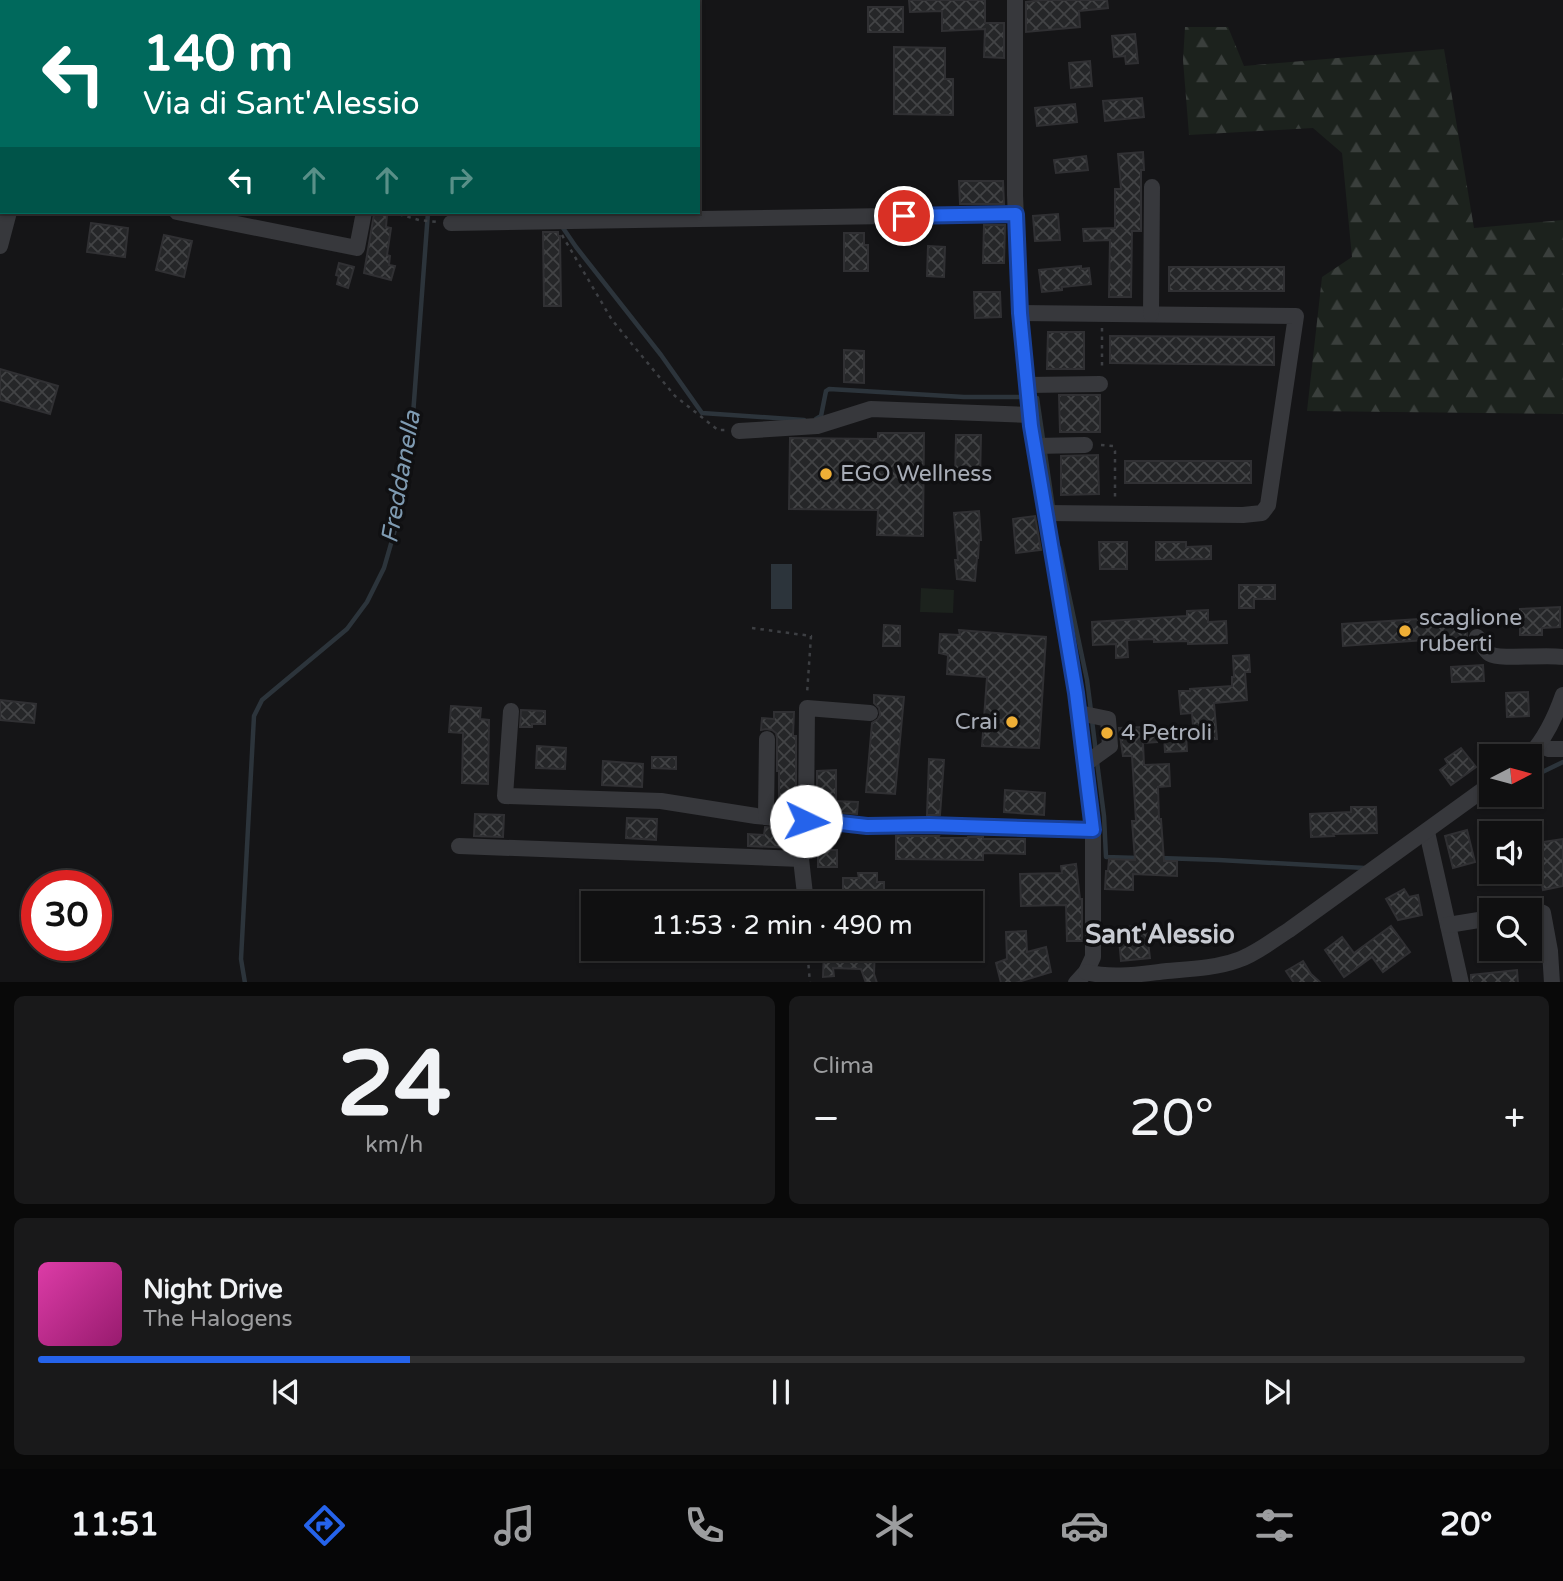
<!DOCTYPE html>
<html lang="it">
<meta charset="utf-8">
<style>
body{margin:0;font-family:"Varela Round",sans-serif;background:#19191a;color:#f1f3f6;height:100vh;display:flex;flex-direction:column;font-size:26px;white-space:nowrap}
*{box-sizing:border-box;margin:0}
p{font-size:23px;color:#9c9d9f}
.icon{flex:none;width:38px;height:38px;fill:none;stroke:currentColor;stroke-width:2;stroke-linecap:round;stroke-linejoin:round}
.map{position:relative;height:982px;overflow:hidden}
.details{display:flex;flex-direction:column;gap:14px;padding:14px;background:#090909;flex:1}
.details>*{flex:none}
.top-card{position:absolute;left:0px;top:0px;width:700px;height:214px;box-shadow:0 2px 5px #0004,0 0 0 2px #303031;background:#00695c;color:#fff;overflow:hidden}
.needle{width:46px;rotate:84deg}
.buttons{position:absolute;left:1479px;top:744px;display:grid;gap:14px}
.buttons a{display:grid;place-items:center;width:63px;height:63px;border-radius:0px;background:#101011;box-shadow:0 2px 5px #0004,0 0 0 2px #303031;font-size:35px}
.speed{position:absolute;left:21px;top:870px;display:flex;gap:14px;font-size:35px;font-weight:700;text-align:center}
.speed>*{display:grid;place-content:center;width:91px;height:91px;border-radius:50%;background:#101011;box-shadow:0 2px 5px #0004,0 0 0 2px #303031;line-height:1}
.speed .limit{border:10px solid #d22;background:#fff;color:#111}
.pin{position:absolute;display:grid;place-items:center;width:60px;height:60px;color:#fff;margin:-30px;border:4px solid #fff;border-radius:50%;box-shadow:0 2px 7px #0007}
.me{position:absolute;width:77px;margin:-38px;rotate:93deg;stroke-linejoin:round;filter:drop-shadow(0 0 5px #0008)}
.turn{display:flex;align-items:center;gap:24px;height:147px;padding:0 28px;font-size:32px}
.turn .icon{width:91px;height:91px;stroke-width:2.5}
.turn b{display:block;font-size:49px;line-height:60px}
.lanes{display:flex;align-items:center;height:66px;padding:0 28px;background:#0003;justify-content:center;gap:35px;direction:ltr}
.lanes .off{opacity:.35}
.big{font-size:52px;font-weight:600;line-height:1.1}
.details .tile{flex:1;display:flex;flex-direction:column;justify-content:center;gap:10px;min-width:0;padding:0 24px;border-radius:10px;background:#19191a}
.details .dial{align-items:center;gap:0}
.dial b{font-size:91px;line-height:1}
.song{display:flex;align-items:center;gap:21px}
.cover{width:84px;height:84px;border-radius:10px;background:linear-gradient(135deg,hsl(320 70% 55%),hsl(320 70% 35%))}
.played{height:7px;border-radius:4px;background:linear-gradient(90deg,#2563eb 25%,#303031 25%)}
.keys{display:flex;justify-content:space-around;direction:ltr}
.heat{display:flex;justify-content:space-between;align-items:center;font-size:38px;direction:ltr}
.details .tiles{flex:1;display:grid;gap:14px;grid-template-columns:1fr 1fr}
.tile:last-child{grid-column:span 2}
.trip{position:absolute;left:581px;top:891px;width:402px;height:70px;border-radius:0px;background:#101011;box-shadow:0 2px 5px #0004,0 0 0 2px #303031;font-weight:600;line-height:70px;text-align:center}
.tab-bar{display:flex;height:112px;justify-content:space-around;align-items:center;background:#060607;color:#9c9d9f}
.tab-bar .icon{width:49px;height:49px}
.tab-bar .active{color:#2563eb}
.tab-bar b{font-size:32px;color:#f1f3f6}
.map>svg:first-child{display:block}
</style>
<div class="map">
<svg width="1563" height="983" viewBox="0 0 1563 983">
<defs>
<pattern id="forest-firs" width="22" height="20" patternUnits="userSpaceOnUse" patternTransform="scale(1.75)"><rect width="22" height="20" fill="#1c221d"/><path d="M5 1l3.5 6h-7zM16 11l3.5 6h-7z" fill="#3a3f3c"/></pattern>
<pattern id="building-cross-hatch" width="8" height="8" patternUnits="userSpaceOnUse" patternTransform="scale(1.75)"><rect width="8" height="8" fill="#252628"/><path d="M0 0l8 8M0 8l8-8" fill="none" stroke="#424345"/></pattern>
</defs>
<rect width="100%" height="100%" fill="#151517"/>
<!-- forest -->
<polygon fill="url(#forest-firs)" points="1185,27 1228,27 1244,66 1444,49 1474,228 1563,220 1563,414 1307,411 1322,277 1352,257 1342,153 1313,128 1189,135 1183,60"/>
<!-- green -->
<polygon fill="#1c221d" points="921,588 954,590 953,613 920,612"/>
<!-- water -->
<rect fill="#2c343b" x="771" y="564" width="21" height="45"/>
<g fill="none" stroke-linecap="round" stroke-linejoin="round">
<!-- stream -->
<g stroke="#2c343b" stroke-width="4.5">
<polyline points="428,0 428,2"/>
<polyline points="561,225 576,247 661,355 702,413 804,420"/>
<polyline points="1037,398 1053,508"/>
<polyline points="816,419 821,416 826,391 829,389 964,397 1020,397"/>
<polyline points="1059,548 1087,680 1091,711"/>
<polyline points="1092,720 1096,753"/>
<polyline points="1097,762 1104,816 1106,857 1138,858"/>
<polyline points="1530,778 1563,762"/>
<polyline points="1490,797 1496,794"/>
<polyline points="1160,858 1219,860 1365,868"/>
<polyline points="245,983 241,959 254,716 262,700 347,629 367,602 384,568 401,509 411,442 428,212"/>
</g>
</g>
<!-- building -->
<g fill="url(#building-cross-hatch)" stroke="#303033" stroke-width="2">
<polygon points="909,0 985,0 985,23 1004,23 1004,58 984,57 985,29 942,31 942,11 910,12"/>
<polygon points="1043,0 1107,0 1108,8 1079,11 1080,27 1026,32 1026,2"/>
<rect x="868" y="7" width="35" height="25"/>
<polygon points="1135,34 1138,63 1126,64 1125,56 1114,57 1112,36"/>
<polygon points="894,47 945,48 945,79 953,79 953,115 894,114"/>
<polygon points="1090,61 1092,86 1071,88 1069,63"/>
<polygon points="1142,98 1144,117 1105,121 1103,101"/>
<polygon points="1075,104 1077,122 1037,126 1035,108"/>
<polygon points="1143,152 1144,170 1141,170 1141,231 1132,231 1131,297 1109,297 1110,240 1084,241 1083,229 1115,228 1115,189 1121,189 1118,154"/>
<polygon points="1086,156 1088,170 1056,173 1054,160"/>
<polygon points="959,181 1003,181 1004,204 960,204"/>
<polygon points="374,214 387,215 386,227 391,228 387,255 390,256 389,265 395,266 391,280 364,273"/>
<polygon points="1058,214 1060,240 1035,241 1033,216"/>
<polygon points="91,223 128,228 125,257 87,252"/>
<polygon points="984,225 1005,225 1004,263 983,263"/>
<polygon points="543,232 558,232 558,236 560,236 561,306 544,306"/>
<polygon points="844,233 864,233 864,245 868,245 868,271 844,271"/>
<polygon points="164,235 192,241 184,277 156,270"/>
<polygon points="928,246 945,247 944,277 927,276"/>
<polygon points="339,263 354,267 348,288 337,284 339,276 336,275"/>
<polygon points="1081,266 1081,269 1089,268 1091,284 1062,287 1062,290 1042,292 1039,270"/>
<rect x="1169" y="267" width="115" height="24"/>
<polygon points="974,292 1000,292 1001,317 975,318"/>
<polygon points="1048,332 1084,332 1084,369 1047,369"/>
<polygon points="1110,336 1274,337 1274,365 1110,363"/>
<polygon points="844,350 864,351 864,383 844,382"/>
<polygon points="0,369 58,386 50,414 0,400"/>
<polygon points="1059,395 1100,395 1100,432 1060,432"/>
<polygon points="878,433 924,433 923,536 877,535 878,510 789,509 790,438 878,439"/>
<polygon points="956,435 981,435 980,481 955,481"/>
<polygon points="1098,455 1099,494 1061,495 1061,456"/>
<rect x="1125" y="461" width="126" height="22"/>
<polygon points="979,511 981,540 979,540 978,558 977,558 975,581 957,579 955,560 958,560 954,513"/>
<polygon points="1035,516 1041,550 1016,553 1013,519"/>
<polygon points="1099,542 1127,542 1127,569 1100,569"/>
<polygon points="1156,542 1186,542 1186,547 1211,546 1211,559 1156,560"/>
<polygon points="1239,585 1275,585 1275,599 1254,599 1254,608 1239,608"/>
<polygon points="1560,607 1560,627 1542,628 1542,635 1520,635 1520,609"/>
<polygon points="1208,610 1208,622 1226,621 1227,643 1188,644 1188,641 1154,642 1154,639 1127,640 1128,657 1116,658 1116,644 1093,645 1092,622 1187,616 1187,611"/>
<polygon points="1466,616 1467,637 1343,646 1342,624"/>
<polygon points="884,625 900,626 900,646 883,646"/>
<polygon points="959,630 1046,637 1039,748 982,746 987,677 947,674 948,655 939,653 940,634 960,635"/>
<polygon points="1249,655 1250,672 1245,672 1247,700 1214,703 1217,739 1194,740 1192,713 1181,714 1179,691 1190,691 1190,689 1232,686 1232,677 1234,677 1233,656"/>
<polygon points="1483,665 1484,681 1452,682 1451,667"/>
<polygon points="1528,692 1529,716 1507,717 1506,693"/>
<polygon points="874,695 904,697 895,794 866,792 872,723 878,719 880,715 879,708 874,703"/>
<polygon points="0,700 36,704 34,723 0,720"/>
<polygon points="451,706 481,708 480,719 489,720 488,784 462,783 463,733 449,732"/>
<polygon points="521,710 545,711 545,724 532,724 532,727 520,727"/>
<polygon points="774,712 794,712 793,736 796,736 796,809 779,808 779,771 777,771 777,738 776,733 772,730 766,729 761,730 762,718 774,719"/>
<polygon points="1142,727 1142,731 1156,730 1157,742 1143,743 1144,765 1169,764 1170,786 1158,787 1159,819 1161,819 1164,861 1177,861 1177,876 1133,874 1133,890 1105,889 1106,871 1108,871 1109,859 1135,860 1132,821 1136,821 1132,756 1123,756 1119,728"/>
<polygon points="1186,735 1187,751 1165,752 1164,736"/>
<polygon points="537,746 566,748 565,769 536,768"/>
<polygon points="1461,748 1476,767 1451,785 1440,770 1448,764 1445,759"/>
<polygon points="652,757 676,757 676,769 652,768"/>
<polygon points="929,759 944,760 940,815 927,815"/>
<polygon points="603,761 643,764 642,787 602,785"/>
<polygon points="836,770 836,799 817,799 817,771"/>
<polygon points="1005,790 1045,793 1044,815 1004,812"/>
<polygon points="833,801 858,802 857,814 832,812"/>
<polygon points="1351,807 1376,807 1377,833 1333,834 1334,836 1311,837 1310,814 1351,812"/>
<polygon points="475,814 504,815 503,837 474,836"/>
<polygon points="627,818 657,819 656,840 626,838"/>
<polygon points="765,827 797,831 793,848 748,846 748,834 764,835"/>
<polygon points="1467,830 1475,862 1453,868 1445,836"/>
<polygon points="896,836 939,836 938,838 968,838 968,837 983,837 983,839 1025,839 1025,854 983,853 983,860 896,859"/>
<polygon points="1563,839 1563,886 1543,890 1536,843"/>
<rect x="818" y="850" width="19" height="17"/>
<polygon points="1076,864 1080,899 1082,899 1082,941 1067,941 1066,905 1021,906 1020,874 1062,873 1061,866"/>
<polygon points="858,873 877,873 877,882 884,882 884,896 843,896 843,878 859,878"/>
<polygon points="1404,889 1409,897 1418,895 1422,915 1398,920 1386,899"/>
<polygon points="1146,925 1150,958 1121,961 1118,928"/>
<polygon points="1391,926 1410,952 1383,972 1372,957 1344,977 1325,950 1342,937 1354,953"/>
<polygon points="1026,931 1027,952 1046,947 1051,972 1015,983 1001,983 996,963 1007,959 1006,932"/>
<polygon points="824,948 875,948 874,974 877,983 866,983 861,969 833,968 834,976 823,977"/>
<polygon points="1303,961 1311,974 1321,983 1294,983 1286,971"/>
<polygon points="1517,970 1518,983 1471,983 1471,975"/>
</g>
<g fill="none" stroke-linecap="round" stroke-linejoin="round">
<!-- path -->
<g stroke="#3d3f43" stroke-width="2.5" stroke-dasharray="3.5 5" stroke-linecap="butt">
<polyline points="391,212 419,220 437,222"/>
<polyline points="562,235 612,320 675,396 718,430 725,430"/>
<polyline points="1102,328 1102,370"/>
<polyline points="1101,445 1113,446 1115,451 1115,500"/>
<polyline points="752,628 811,636 807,694"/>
<polyline points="807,948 810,983"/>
</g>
<!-- minor -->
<g stroke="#37383c" stroke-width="16">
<polyline points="1015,0 1015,195 1020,313 1031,426 1076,693 1085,759 1093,830 1093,957 1086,972 1076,983"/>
<polyline points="62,2 63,0"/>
<polyline points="0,51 2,51"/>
<polyline points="177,212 357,248 364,212"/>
<polyline points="451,223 1016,214"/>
<polyline points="0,246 9,212"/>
<polyline points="1020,313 1296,316 1268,505 1262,513 1243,515 1045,513"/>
<polyline points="1151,314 1152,187"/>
<polyline points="1027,385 1100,384"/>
<polyline points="739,431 817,426 871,409 1030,415"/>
<polyline points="1035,446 1085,445"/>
<path d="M1477,637c4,5 8,14 13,17 10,6 57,0 73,3"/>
<polyline points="511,711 505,796 661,801 756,816 806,821 811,823 832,822 867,826 929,825 1093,830"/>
<polyline points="1079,713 1108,719 1110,746 1085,764"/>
<polyline points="1539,745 1549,749 1563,749"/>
<path d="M1529,756c16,-17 26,-38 34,-61"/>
<polyline points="766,816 767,739"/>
<polyline points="806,821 807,708 870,713"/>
<polyline points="1427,832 1461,983"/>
<polyline points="459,846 801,859"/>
<polyline points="806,903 801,859 811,823"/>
<polyline points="1530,912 1538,911 1543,913 1550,951 1552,983"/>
<polyline points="1448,925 1491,918"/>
<path d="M1086,972c27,7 54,2 81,-1 24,-2 49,-3 71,-11 18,-6 35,-20 51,-30l202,-146"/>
</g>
</g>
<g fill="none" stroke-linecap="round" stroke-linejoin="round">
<!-- route casing -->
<g stroke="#184099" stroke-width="18">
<polyline id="route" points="806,821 811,823 832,822 867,826 929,825 1093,830 1076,693 1031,426 1020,313 1016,214 904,216"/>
</g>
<!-- route -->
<use href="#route" stroke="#2563eb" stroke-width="12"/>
</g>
<!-- markers -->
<g fill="#efaf36" stroke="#101012" stroke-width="2.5">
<circle cx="826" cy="474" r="7"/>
<circle cx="1405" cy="631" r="7"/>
<circle cx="1012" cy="722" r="7"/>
<circle cx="1107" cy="733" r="7"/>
</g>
<g text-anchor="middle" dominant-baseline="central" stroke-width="7" stroke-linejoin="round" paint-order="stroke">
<!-- poi labels -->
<g font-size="23" fill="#a8adb7" stroke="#101012" text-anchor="start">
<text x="840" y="474">EGO Wellness</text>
<text x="1419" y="618">scaglione<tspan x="1419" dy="26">ruberti</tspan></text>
<text x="998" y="722" text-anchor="end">Crai</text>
<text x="1121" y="733">4 Petroli</text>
</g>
<!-- water labels -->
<g font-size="24" font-style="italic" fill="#7f9bb2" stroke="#101012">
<text transform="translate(401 477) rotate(-80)">Freddanella</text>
</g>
<!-- quarter labels -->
<g font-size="26" font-weight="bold" fill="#c9ccd3" stroke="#101012">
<text x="1160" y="934">Sant'Alessio</text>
</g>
</g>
</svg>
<div class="buttons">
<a><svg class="needle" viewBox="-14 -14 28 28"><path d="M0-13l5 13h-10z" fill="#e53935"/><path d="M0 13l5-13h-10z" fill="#9c9d9f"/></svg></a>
<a><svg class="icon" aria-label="sound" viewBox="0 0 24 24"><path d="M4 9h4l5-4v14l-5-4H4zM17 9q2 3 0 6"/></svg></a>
<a><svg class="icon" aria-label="search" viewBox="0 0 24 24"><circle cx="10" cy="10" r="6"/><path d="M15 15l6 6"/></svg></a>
</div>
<div class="speed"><div class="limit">30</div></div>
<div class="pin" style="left:904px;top:216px;background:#d93025"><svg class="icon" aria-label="arrive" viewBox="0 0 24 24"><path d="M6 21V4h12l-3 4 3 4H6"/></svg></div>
<svg class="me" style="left:806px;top:821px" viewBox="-20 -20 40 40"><circle r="19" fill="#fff"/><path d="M0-13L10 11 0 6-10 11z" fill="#2563eb"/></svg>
<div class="trip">11:53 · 2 min · 490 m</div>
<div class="top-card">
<div class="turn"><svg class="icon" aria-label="left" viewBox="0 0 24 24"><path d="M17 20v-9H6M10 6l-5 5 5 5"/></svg><div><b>140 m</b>Via di Sant'Alessio</div></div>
<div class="lanes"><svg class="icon" aria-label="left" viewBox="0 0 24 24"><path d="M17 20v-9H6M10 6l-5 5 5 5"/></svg><svg class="icon off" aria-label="ahead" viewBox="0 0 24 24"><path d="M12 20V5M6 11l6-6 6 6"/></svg><svg class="icon off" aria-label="ahead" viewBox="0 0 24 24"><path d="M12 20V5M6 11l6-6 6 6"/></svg><svg class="icon off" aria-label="right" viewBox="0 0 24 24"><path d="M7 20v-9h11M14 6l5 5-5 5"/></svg></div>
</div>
</div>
<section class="details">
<div class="tiles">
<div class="tile dial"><b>24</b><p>km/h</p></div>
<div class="tile"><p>Clima</p>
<div class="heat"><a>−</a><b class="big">20°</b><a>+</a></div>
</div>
<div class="tile">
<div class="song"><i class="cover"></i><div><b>Night Drive</b><p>The Halogens</p></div></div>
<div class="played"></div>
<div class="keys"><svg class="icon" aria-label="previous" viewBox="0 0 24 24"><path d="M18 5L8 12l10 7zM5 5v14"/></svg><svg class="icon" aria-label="pause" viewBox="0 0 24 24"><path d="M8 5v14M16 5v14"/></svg><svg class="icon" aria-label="next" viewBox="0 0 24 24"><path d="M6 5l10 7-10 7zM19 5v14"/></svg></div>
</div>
</div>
</section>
<nav class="tab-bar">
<b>11:51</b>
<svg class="icon active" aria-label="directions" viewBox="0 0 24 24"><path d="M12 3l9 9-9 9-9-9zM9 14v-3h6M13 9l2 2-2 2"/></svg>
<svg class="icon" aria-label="music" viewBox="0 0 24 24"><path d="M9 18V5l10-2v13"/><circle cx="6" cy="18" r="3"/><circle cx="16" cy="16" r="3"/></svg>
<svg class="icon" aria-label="phone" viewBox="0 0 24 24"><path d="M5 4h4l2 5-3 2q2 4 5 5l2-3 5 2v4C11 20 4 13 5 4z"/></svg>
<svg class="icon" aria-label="climate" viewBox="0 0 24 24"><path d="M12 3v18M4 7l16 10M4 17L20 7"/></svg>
<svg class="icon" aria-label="car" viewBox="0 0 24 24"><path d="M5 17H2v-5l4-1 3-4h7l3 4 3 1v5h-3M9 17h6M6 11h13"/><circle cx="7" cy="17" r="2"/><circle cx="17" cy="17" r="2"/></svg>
<svg class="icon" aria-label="filters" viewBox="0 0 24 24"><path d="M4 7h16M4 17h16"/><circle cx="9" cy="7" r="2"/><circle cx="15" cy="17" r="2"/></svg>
<b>20°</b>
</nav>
